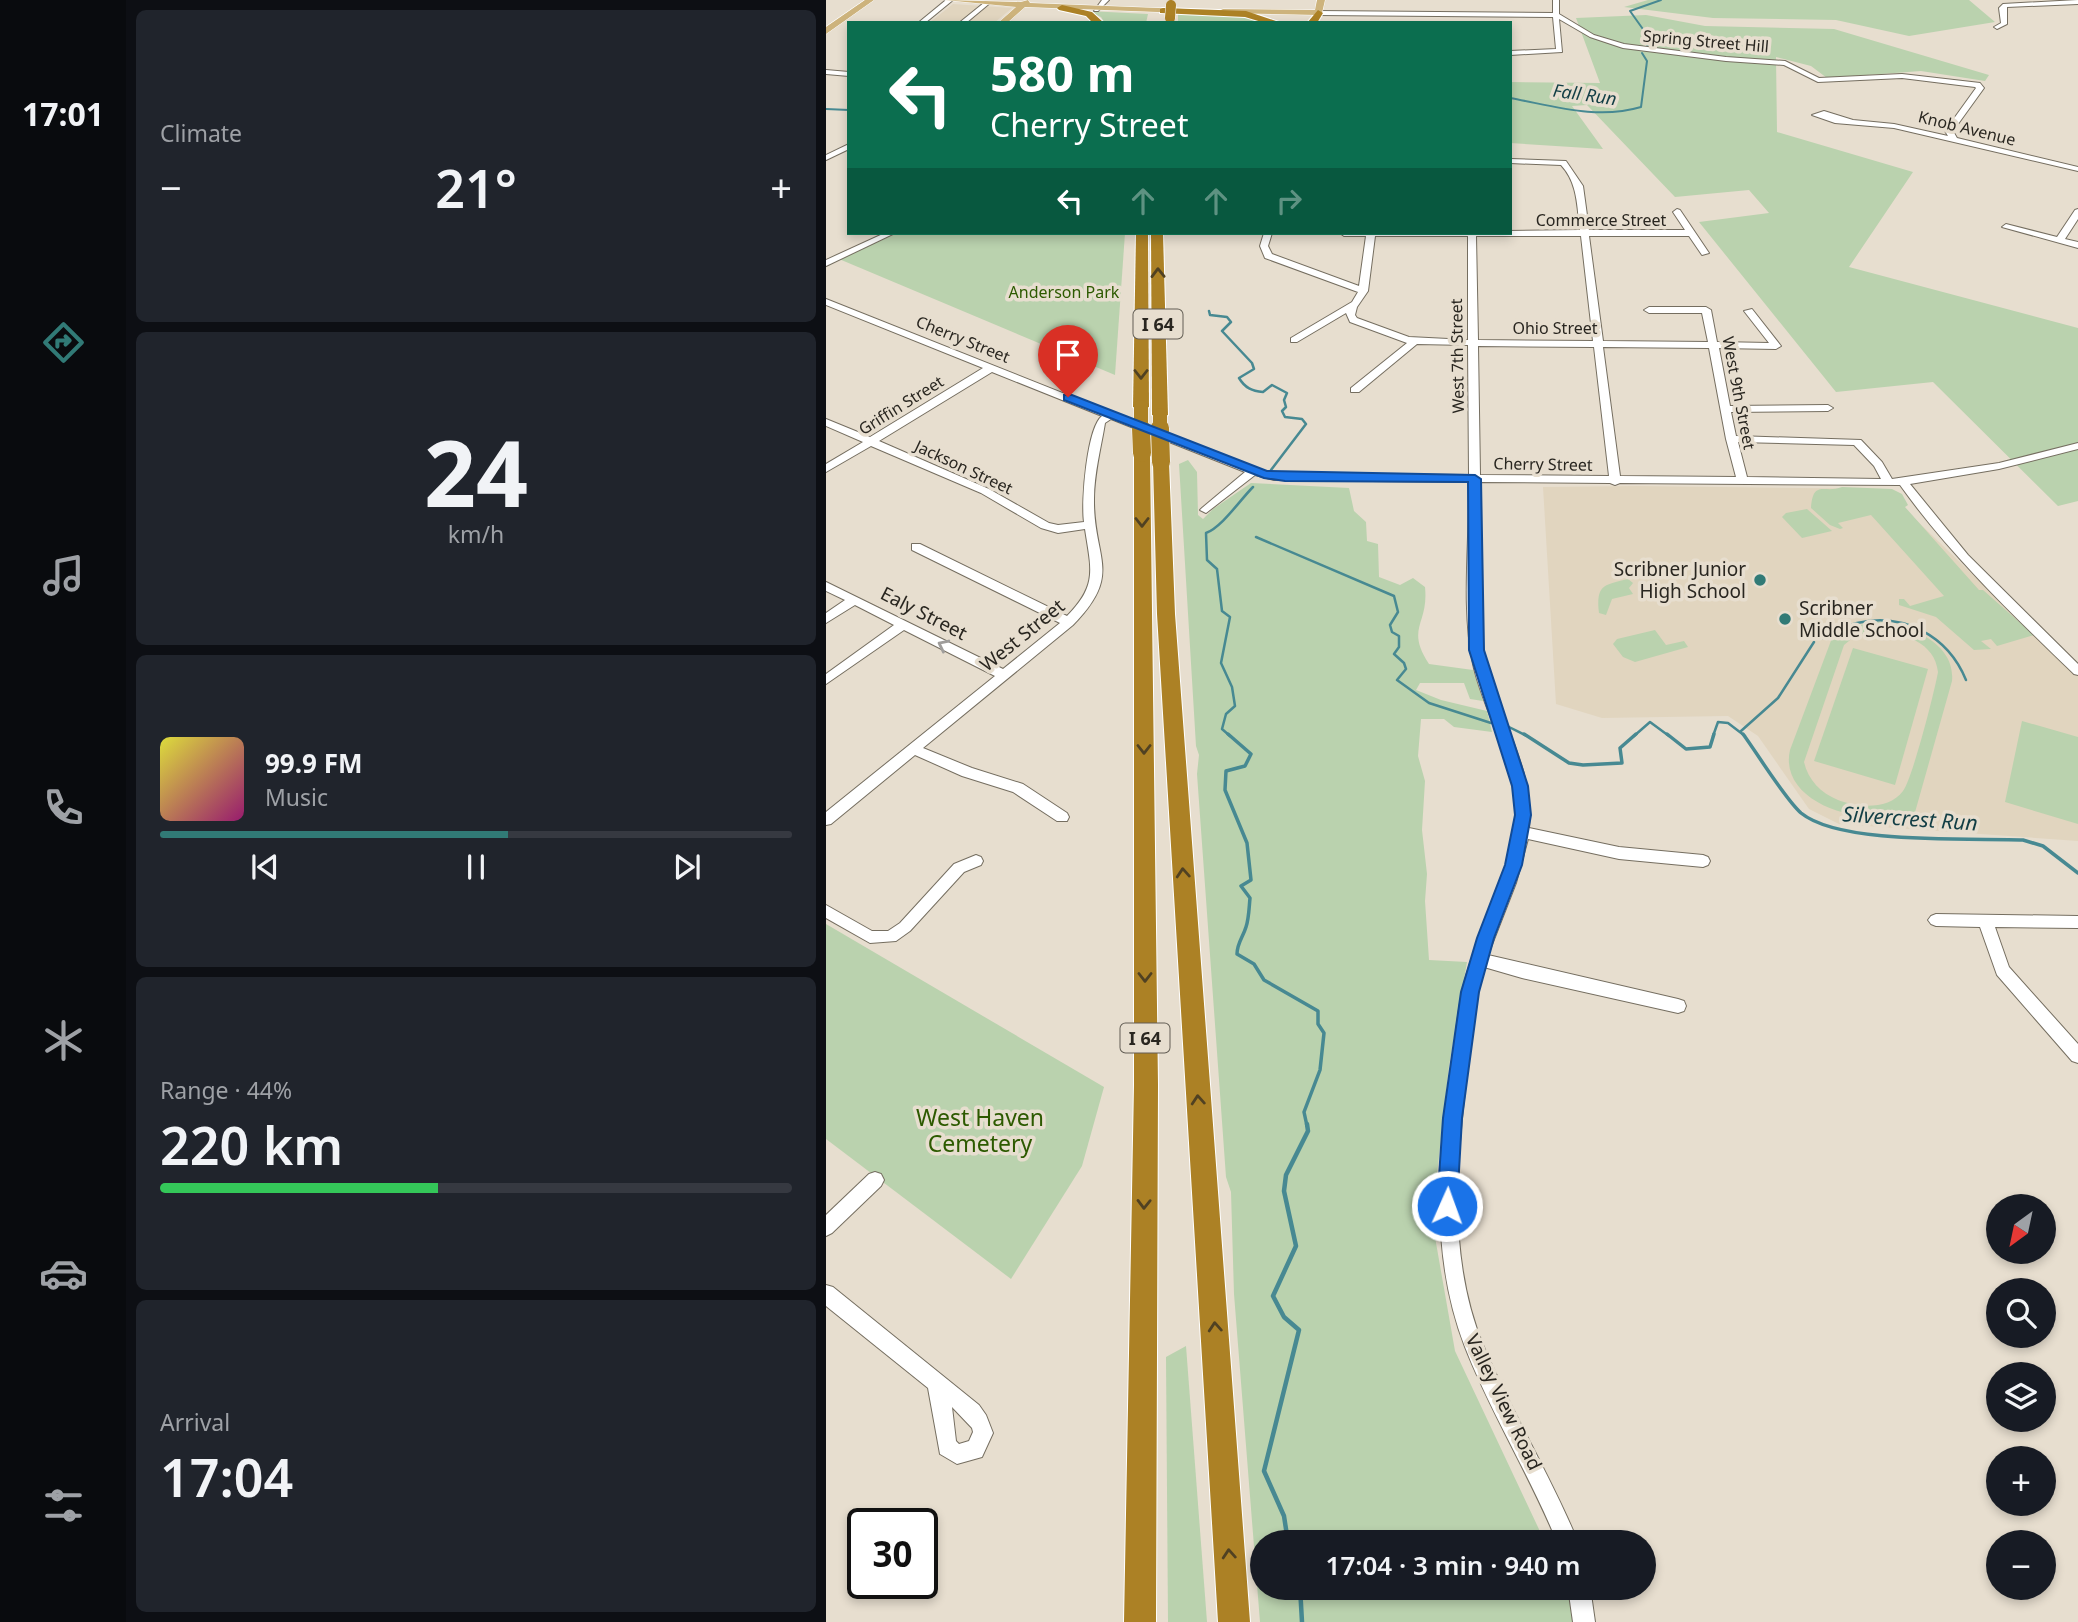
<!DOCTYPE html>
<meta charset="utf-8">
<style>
body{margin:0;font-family:"Noto Sans",sans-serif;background:#20242c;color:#f1f3f6;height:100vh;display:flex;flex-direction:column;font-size:26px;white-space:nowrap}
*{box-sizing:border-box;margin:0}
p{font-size:23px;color:#9ea1a6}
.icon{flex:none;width:38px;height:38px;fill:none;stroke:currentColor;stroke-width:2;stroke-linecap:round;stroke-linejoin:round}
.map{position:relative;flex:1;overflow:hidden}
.sheet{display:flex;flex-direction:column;gap:10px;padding:10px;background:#0d0f14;width:700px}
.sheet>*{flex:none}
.top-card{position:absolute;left:21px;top:21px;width:665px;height:214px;border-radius:0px;box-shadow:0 4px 10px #0003;background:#0b6e4f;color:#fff;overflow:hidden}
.needle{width:46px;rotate:213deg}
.controls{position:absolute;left:1160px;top:1194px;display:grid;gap:14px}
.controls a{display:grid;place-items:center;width:70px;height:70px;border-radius:50%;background:#171b24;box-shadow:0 4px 10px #0003;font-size:35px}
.speed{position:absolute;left:21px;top:1508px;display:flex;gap:14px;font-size:35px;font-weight:700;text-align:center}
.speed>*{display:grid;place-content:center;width:91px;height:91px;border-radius:50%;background:#171b24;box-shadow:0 4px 10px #0003;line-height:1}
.speed .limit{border:4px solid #111;border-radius:10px;background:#fff;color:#111}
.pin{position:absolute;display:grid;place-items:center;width:60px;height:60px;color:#fff;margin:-72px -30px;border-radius:50% 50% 50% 0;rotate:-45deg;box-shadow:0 0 7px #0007}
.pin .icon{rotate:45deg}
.me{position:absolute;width:77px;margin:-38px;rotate:2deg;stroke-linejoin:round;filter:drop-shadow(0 0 5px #0008)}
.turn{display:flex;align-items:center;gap:24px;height:147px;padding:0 28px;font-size:32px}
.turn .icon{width:91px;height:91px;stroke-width:2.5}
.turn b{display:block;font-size:49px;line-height:60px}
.lanes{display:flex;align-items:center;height:66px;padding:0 28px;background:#0003;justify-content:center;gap:35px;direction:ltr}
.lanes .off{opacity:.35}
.big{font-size:52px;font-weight:600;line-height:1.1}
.sheet .widget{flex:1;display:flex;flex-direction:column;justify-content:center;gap:10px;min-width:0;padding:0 24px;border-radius:10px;background:#20242c}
.sheet .dial{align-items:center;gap:0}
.dial b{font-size:91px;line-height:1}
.song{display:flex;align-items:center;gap:21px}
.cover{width:84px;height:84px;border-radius:10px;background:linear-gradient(135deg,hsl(60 70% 55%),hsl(320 70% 35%))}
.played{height:7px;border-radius:4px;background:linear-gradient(90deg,#317a76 55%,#363941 55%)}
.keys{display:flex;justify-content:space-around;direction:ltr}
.heat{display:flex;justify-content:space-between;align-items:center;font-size:38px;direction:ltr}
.charge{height:10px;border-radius:5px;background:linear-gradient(90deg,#34c759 44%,#363941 0)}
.trip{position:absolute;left:424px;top:1530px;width:406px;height:70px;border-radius:35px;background:#171b24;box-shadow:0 4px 10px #0003;font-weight:600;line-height:70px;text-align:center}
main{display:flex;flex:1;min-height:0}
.tabs{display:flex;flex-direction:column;width:126px;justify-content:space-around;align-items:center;background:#090b0e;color:#9ea1a6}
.tabs .icon{width:49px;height:49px}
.tabs .active{color:#317a76}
.tabs b{font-size:32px;color:#f1f3f6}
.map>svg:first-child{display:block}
</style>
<main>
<nav class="tabs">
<b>17:01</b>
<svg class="icon active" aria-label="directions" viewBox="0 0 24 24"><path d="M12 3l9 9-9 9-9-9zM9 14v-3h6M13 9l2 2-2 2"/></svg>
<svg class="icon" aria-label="music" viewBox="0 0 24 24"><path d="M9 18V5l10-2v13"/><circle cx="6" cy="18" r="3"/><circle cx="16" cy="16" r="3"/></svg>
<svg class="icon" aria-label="phone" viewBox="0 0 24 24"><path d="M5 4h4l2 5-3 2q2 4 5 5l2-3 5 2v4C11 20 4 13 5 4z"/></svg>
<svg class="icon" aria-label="climate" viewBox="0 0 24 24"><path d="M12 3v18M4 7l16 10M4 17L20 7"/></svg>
<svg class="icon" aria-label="car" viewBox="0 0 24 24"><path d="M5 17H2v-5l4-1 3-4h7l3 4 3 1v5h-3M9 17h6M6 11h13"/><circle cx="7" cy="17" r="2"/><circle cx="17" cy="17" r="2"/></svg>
<svg class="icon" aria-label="filters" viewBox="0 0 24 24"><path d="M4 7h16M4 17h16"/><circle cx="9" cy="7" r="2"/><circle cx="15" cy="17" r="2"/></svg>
</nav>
<section class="sheet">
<div class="widget"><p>Climate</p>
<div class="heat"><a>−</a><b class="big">21°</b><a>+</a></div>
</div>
<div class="widget dial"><b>24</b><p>km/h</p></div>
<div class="widget">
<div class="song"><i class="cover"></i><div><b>99.9 FM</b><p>Music</p></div></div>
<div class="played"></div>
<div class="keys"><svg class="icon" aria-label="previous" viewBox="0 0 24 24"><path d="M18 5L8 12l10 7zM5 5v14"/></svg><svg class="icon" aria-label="pause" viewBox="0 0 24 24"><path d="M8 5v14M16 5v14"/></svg><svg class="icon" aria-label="next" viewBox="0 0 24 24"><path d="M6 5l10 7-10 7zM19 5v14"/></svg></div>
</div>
<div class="widget"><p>Range · 44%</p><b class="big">220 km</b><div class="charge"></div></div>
<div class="widget"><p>Arrival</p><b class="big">17:04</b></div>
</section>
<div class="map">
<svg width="1252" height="1622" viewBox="0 0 1252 1622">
<rect width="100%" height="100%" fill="#e7decf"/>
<!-- built -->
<g fill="#e1d5bf">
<polygon points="127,4 186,8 168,23 103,23"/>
<polygon points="811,486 1058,489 1252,676 1252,841 1013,824 983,809 932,736 902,716 776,718 730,704 717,487"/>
</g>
<!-- green -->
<g fill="#bad2ae" fill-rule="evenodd">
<polygon points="822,0 1143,0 1169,22 1083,36 1010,20 887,18 798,7"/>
<polygon points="261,11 322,14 320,23 279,23 275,17"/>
<polygon points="352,14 424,16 447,23 352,23"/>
<polygon points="820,15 879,26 1008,29 1163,75 1159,81 1095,71 1001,78 985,66 950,57 951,132 1087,172 1023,267 1252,328 1252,501 1232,506 1107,382 1010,392 873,222 943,213 923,190 849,197 761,105 746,106 777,149 684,143 684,82 774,83 750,18"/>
<polygon points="72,233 299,233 289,375 13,259"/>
<path d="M362,460l9,12 1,43 5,4 10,-10 38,-26 98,5 5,23 12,11 1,19 11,3 1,33 21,8 13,-7 12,9c4,38 -20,40 4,77l44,6 10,31 -13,-2 -6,-16h-44l-4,7 25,10 46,11 5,21 -38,-5 -10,-8h-23l-3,37 7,25 -3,49 5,44 -2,27 4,59 38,2 -18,104 -17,154 23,131 90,191h-283v45h303l13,35h-318l-26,-328 -3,-102 -5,-15 -29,-403 2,-19 -3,-9 -17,-282z"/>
<path d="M1016,487l50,2 10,5 6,11 -3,2 74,83h4l51,45 -37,11 -6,-7 -10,2 10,8 -17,1 -38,-33 -37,-12v-6h5l6,7 34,-10 -73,-81 -33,8 5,5 -3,1 -10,-4 -19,-17c2,-29 14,-14 31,-21z"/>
<polygon points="981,509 1006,531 976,538 956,517 960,513"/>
<path d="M802,579l5,4 -4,5 4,6 -21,5 -6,16 -7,-2c-3,-28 4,-28 29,-34z"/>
<path d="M1050,622c31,2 80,20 76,59l-40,142 -14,-4 2,-8c-39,17 -122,-9 -110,-61l42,-112 18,-11zM1047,632c27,-1 62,9 65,40 -3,18 -26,108 -35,119 -14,19 -45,17 -65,9 -17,-7 -30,-20 -34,-38l40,-117 11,-9z"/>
<polygon points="829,630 840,645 858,641 862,647 809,662 797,657 787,644 791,639"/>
<polygon points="1027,648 1102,669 1069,785 988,761"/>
<polygon points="1196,721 1252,737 1252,824 1179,802"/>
<polygon points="0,924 278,1087 256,1166 185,1279 0,1139"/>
<polygon points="360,1346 381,1622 342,1622 340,1357"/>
</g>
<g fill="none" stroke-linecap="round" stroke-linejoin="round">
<!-- stream-far3 -->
<g stroke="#478992" stroke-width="2">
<polyline points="821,46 824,39 804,11 835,0"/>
<path d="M684,98c44,8 87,22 131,9l6,-46 -5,-8"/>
<polyline points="0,109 23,110"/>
</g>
<!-- stream-far2 -->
<g stroke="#478992" stroke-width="2.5">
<path d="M383,311l1,4 17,2 4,5 -9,9 30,32 2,6 -15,9c6,10 13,13 24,14l9,-7 15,8 -3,7 2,7 -4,4 3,6 17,2 4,5 -35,46"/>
<polyline points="430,537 568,596 572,612 564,625 566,632 573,636 573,647 568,654 578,663 580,669 571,680 603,703 665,723"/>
<path d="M996,638c11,-5 22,-12 35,-15 47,-11 91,13 109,57"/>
<polyline points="681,726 701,736"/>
<polyline points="915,731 952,698 988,642"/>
<path d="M404,736l-8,-7 4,-15 9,-8 -3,-19 -11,-24 9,-46 -8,-6 -5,-42 -10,-9 -1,-27c16,-6 34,-33 47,-46"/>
<polyline points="808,736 824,722 843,736"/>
<polyline points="887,736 892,722 902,723 919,736"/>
</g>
<!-- stream-far1 -->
<g stroke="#478992" stroke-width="3.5">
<path d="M402,734l23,20 -6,12 -19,5 -1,19 22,53 4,37 -10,6 9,12c-1,10 -1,20 -4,29 -3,10 -9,16 -9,27l17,10 10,16 54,31v13l6,9 -4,37 -16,42 3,14"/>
<polyline points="698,734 743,763 757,765 796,763 794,748 810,734"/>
<polyline points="841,734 860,749 884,747 888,734"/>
<path d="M917,734c14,19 42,65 58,79 39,32 169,25 222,27l20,6 35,27"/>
</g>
<!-- stream -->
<g stroke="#478992" stroke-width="4.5">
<polyline points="462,1542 458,1516 438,1471 473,1330 458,1317 447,1296 470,1246 458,1191 460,1175 482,1131 481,1124"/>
<polyline points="474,1587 476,1622"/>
</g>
<!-- minor casing -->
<g stroke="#756e60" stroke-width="2">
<g id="minor">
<polygon points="120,0 127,0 99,23 92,23"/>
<polygon points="276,0 283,0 272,11 268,11"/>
<polygon points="727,0 733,0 733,14 768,35 798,44 900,57 959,61 993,78 1076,74 1154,83 1158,88 1127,131 1131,138 1252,167 1252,171 1068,128 1009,123 986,115 998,111 1027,120 1068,124 1122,136 1119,131 1150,88 1149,87 1076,78 992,82 958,65 900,61 797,48 764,37 733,19 736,52 684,55 684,51 730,49 727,17 492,15 489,13 492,11 727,13"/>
<polygon points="1252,0 1252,4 1181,7 1181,24 1171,29 1168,27 1175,23 1173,8 1177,4"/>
<polygon points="159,2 164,3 140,23 133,23"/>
<polygon points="0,70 23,72 23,76 0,74"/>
<polygon points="23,144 23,149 0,160 0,155"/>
<path d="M684,159l56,2 17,25 6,44h96l-12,-18 4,-3 3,1 29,43 -7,2 -13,-19h-100l14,105 105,1 -6,-29h-53l-5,-3 5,-3h57l5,3 6,32 52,1 -25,-32 8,-2 29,37 -5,3 -57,-1 11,58 98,-1 5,3 -5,3 -97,1 5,24 125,4 21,22 10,17 107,-16 79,-20v6l-79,20 -89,15 58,71 110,109v11l-4,-1c-62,-60 -124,-119 -174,-189l-280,-2 -5,2 -5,-2 -130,-1c1,54 -6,112 2,166 10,62 53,115 47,180l90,19 84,8 5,2 2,4 -2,4 -5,2 -84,-8 -91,-20 -12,44 -28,72 190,44 6,2 2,5 -2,5 -6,2 -156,-35 -38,-11c-9,32 -12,66 -16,99 -12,93 -21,191 15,279 28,67 67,129 95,197h-21c-27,-67 -66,-128 -92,-195 -35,-90 -27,-185 -14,-279 4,-25 6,-51 11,-76 13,-60 50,-113 54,-174 3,-55 -32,-102 -43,-154 -12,-59 -3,-122 -4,-182l-195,-2 -19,-5 -49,38 -6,-3 2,-2 43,-36 -134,-53 -6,4c-4,25 -11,50 -11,76 -1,60 30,74 -21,126l-150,123 49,20 51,16 44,29 2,4 -2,4h-10l-44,-29 -51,-16 -47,-21 -84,69 -5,1v-13l169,-136 -91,-46 -78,54v-10l68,-49 -39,-20 -29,18v-10l19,-13 -19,-9v-9l177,87 57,-46 -148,-73v-6h8l147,72c31,-31 24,-47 18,-87l-27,4 -17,-5 -60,-35 -110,-47 -45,26v-8l37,-22 -37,-16v-7l44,18 113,-69 -157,-63v-6l420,167 28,8 195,1 -1,-130 -51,-1 -58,48h-8v-4l56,-45 -57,-21 -4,-9 -49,29h-6v-4l61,-36 6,-10 -93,-34 -5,-12 4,-13h8l-4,13 4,8 87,32 7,-50h-22l-4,-3 240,-3c-3,-23 -2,-47 -19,-65l-51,-2zM549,236h93v104l-59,-3 -52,-19 -2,-3 2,-8 11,-16zM650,236h105l12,105 -115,-1zM652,346l116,1 15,129 -129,-1zM777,347l106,1 17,91 10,38 -116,-1zM166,372l110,44c-15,11 -21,86 -18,106l-26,3 -9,-2 -60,-34 -110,-48zM912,442l116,3 20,21 7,13 -134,-2z"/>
<polygon points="1252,209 1252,219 1239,239 1252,242 1252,248 1176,227 1180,224 1231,237 1249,210"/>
<polygon points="59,233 69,233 0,266 0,260"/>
<polygon points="150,855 155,857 157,861 155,865 138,872 84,931 70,941 44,943 0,918 0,905 46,931 62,931 74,923 128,864"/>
<polygon points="1110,914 1252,916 1252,928 1169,927 1183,967 1252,1044 1252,1063 1246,1061 1171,975 1154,927 1110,926 1105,924 1102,920 1105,916"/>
<polygon points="49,1172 55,1174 58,1180 55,1186 6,1233 0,1236 0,1215 43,1174"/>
<path d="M0,1285l7,2 146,118 7,10 7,18 -11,24 -25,7 -17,-10 -12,-66 -102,-82zM126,1407l20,21 1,4 -4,9 -10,3 -3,-3z"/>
<polygon points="742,1587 764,1587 769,1622 747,1622"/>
</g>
</g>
<!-- major casing -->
<g stroke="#fff" stroke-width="1">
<g id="major">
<polygon points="39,0 48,0 0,34 0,27"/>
<polygon points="119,0 195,2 202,0 204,3 358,9 362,11 358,13 199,7 181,23 172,23 190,7"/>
<polygon points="491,0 499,0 496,13 492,15 397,13 393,11 397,9 489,10"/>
</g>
</g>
<!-- highway casing -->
<g stroke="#fff" stroke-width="2">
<g id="highway">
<polygon points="236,5 266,12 278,23 267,23 260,16 233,10 231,8"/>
<polygon points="337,8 420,11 456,23 439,23 419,17 334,13 334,9"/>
<polygon points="492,10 497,13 491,23 481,23"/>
<polygon points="310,233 322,233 323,407 315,412 307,407"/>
<polygon points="325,233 337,233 342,415 334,420 326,415"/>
<polygon points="316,448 324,453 332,1085 330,1622 298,1622 308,1085 308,453"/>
<polygon points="335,457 343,462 349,614 424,1622 392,1622 331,614 327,462"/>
</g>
</g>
<!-- minor -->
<use href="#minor" fill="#fff" fill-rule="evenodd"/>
<!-- major -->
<use href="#major" fill="#cdb37c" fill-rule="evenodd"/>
<!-- highway -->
<use href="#highway" fill="#ac8125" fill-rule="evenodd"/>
<!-- highway-bridge-far2 casing -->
<g stroke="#fff" stroke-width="11" stroke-linecap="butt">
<polyline id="highway-bridge-far2" points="344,18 345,5"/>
</g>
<!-- highway-bridge-far1 casing -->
<g stroke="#fff" stroke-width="15" stroke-linecap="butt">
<g id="highway-bridge-far1">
<polyline points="315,407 315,430"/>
<polyline points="334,415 334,430"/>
</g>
</g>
<!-- highway-bridge casing -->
<g stroke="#fff" stroke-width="19" stroke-linecap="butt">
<g id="highway-bridge">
<polyline points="315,428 316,453"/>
<polyline points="334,428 335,462"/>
</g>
</g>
<!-- highway-bridge-far2 -->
<use href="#highway-bridge-far2" stroke="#ac8125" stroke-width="10"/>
<!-- highway-bridge-far1 -->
<use href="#highway-bridge-far1" stroke="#ac8125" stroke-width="14"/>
<!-- highway-bridge -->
<use href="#highway-bridge" stroke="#ac8125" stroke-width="18"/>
</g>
<!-- one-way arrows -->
<defs><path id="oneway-chevron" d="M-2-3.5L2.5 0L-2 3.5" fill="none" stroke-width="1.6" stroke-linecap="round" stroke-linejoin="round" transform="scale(1.75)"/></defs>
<g stroke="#504122">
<use href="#oneway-chevron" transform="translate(332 273) rotate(-91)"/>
<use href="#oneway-chevron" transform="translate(315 374) rotate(90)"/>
<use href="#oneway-chevron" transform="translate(316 522) rotate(90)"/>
<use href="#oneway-chevron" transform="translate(318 749) rotate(90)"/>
<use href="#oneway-chevron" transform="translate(357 873) rotate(-94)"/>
<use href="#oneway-chevron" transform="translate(319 977) rotate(90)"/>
<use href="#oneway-chevron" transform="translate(372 1100) rotate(-94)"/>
<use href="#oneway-chevron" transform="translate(318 1204) rotate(91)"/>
<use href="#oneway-chevron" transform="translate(389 1327) rotate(-94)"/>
<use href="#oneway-chevron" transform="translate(403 1554) rotate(-94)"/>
</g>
<use stroke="#9f9d9b" href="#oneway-chevron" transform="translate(117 645) rotate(-154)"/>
<!-- route -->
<polygon fill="#1a73e8" stroke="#114b97" stroke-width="2" points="238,395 246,395 441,471 649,475 655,479 658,650 702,786 705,815 696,865 668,938 653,992 636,1118 631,1206 628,1213 621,1216 614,1213 611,1206 617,1118 635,992 651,938 679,865 689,815 686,786 643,650 642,482 459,481 438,478 238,400"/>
<!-- markers -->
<g fill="#317a76" stroke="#e7decf" stroke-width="2.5">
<circle cx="934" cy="580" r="7"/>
<circle cx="959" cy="619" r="7"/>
</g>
<g text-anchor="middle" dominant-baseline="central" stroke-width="7" stroke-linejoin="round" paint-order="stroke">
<!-- far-street labels -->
<g font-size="16" fill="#292620" stroke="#e7decf">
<text transform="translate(880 41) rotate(5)">Spring Street Hill</text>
<text transform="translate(1141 128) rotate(14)">Knob Avenue</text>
<text x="775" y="220">Commerce Street</text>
<text x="729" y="328">Ohio Street</text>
<text transform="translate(137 339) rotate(22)">Cherry Street</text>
<text transform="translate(631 356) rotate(-91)">West 7th Street</text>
<text transform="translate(913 393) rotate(79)">West 9th Street</text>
<text transform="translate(75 405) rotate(-32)">Griffin Street</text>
<text transform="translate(717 464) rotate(1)">Cherry Street</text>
<text transform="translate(138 467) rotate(25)">Jackson Street</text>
</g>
<!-- far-park labels -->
<g font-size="16" fill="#2d5a00" stroke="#e7decf">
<text x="238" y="292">Anderson Park</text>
</g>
<!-- far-water labels -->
<g font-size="18" font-style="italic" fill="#123e45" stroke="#e7decf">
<text transform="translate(759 94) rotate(8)">Fall Run</text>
</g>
<!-- shield labels -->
<g fill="#e7decf" stroke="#625d54" stroke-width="2">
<rect x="307.5" y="309.5" width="49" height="29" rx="5"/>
<rect x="294.5" y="1023.5" width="49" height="29" rx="5"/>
</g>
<g font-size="18" font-weight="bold" fill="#292620">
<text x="332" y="324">I 64</text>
<text x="319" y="1038">I 64</text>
</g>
<!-- poi labels -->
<g font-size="19" fill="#292620" stroke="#e7decf" text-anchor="end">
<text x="920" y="569">Scribner Junior<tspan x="920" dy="22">High School</tspan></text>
<text x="973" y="608" text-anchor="start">Scribner<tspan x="973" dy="22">Middle School</tspan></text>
</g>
<!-- street labels -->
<g font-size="19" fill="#292620" stroke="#e7decf">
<text transform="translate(98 613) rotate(27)">Ealy Street</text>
<text transform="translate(196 635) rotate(-39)">West Street</text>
<text transform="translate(678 1402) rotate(64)">Valley View Road</text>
</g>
<!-- water labels -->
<g font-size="21" font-style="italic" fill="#123e45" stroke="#e7decf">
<text transform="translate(1084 818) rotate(4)">Silvercrest Run</text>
</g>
<!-- near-park labels -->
<g font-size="23" fill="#2d5a00" stroke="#e7decf">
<text x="154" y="1117">West Haven<tspan x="154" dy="26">Cemetery</tspan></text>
</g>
</g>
</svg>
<div class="controls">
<a><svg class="needle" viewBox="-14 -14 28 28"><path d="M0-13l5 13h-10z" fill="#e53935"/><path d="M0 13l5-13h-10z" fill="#9ea1a6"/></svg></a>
<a><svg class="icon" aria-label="search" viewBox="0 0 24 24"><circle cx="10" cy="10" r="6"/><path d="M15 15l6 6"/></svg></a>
<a><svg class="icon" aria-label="layers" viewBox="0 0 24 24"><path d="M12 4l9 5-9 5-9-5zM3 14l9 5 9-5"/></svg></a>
<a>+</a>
<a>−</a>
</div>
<div class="speed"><div class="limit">30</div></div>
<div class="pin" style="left:242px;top:397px;background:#d93025"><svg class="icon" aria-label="arrive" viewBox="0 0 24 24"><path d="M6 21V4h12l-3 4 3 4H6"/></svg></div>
<svg class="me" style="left:621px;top:1206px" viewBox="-20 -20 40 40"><circle r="17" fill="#1a73e8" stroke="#fff" stroke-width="3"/><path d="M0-11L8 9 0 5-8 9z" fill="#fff"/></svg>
<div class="trip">17:04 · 3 min · 940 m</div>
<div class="top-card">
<div class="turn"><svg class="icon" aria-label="left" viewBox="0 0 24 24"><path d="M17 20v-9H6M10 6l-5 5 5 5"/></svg><div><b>580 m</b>Cherry Street</div></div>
<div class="lanes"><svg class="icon" aria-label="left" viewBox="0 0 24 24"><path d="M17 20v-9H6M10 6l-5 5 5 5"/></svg><svg class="icon off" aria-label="ahead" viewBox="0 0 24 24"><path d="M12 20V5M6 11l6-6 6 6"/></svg><svg class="icon off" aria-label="ahead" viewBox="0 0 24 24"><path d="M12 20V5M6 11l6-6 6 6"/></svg><svg class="icon off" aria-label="right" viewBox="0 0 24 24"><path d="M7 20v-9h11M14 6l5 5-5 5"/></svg></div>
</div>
</div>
</main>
